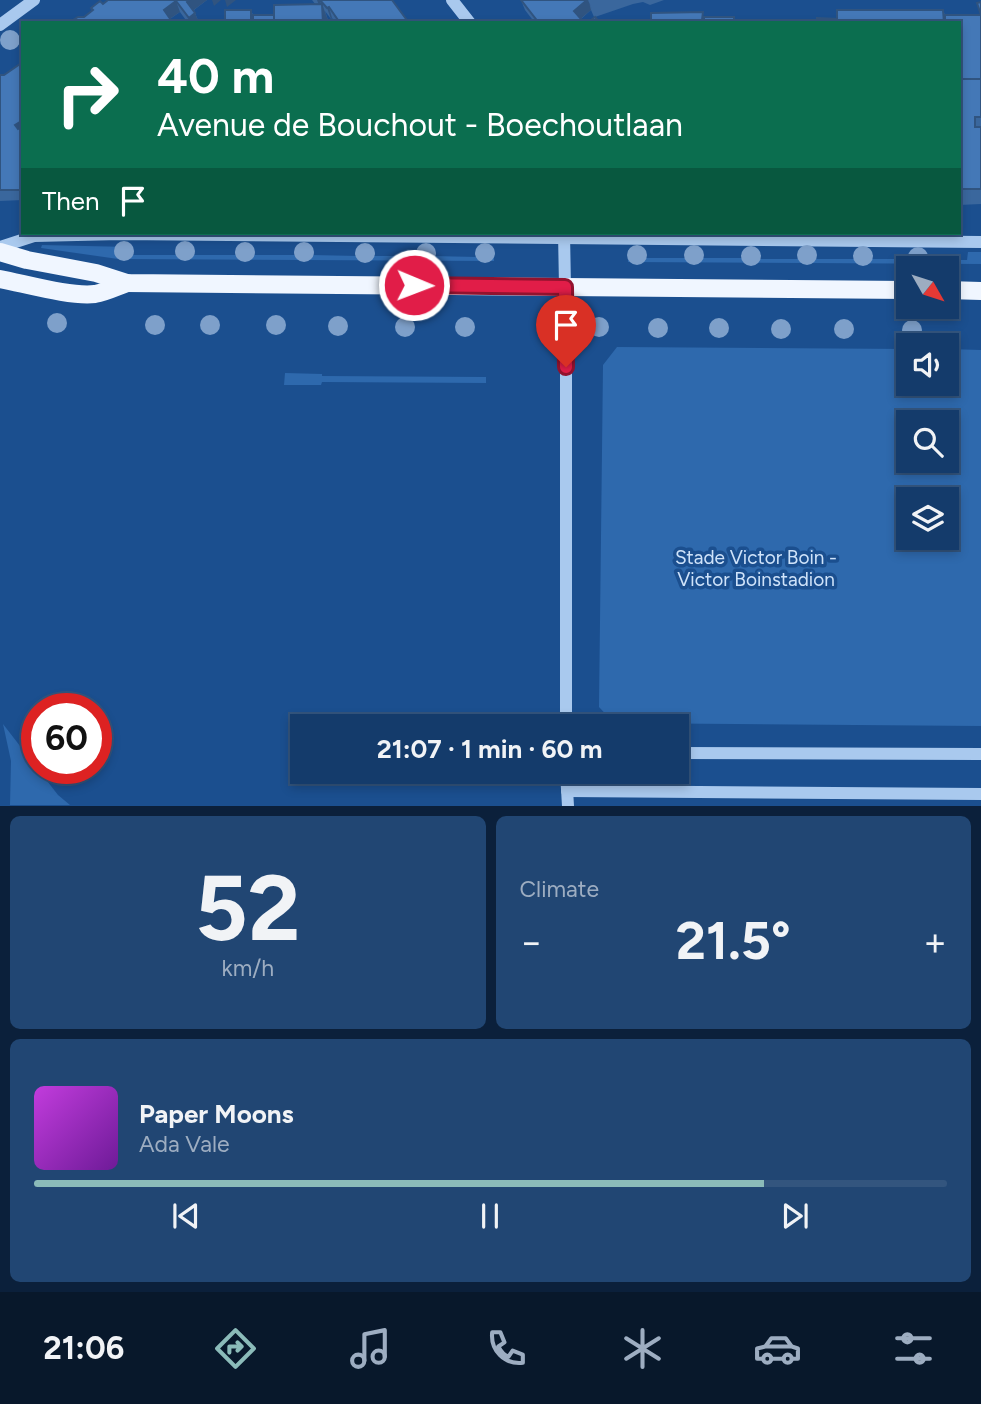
<!DOCTYPE html>
<meta charset="utf-8">
<style>
body{margin:0;font-family:Figtree,sans-serif;background:#214673;color:#f1f3f6;height:100vh;display:flex;flex-direction:column;font-size:26px;white-space:nowrap}
*{box-sizing:border-box;margin:0}
p{font-size:23px;color:#9dadc1}
.icon{flex:none;width:38px;height:38px;fill:none;stroke:currentColor;stroke-width:2;stroke-linecap:round;stroke-linejoin:round}
.map{position:relative;height:806px;overflow:hidden}
.sheet{display:flex;flex-direction:column;gap:10px;padding:10px;background:#0b203b;flex:1}
.sheet>*{flex:none}
.banner{position:absolute;left:21px;top:21px;width:940px;height:214px;border-radius:0px;box-shadow:0 4px 10px #0003,0 0 0 2px #33557e;background:#0b6e4f;color:#fff;overflow:hidden}
.needle{width:46px;rotate:129deg}
.fabs{position:absolute;left:896px;top:256px;display:grid;gap:14px}
.fabs a{display:grid;place-items:center;width:63px;height:63px;border-radius:0px;background:#143b6b;box-shadow:0 4px 10px #0003,0 0 0 2px #33557e;font-size:35px}
.speed{position:absolute;left:21px;top:693px;display:flex;gap:14px;font-size:35px;font-weight:700;text-align:center}
.speed>*{display:grid;place-content:center;width:91px;height:91px;border-radius:50%;background:#143b6b;box-shadow:0 4px 10px #0003,0 0 0 2px #33557e;line-height:1}
.speed .limit{border:10px solid #d22;background:#fff;color:#111}
.pin{position:absolute;display:grid;place-items:center;width:60px;height:60px;color:#fff;margin:-72px -30px;border-radius:50% 50% 50% 0;rotate:-45deg;box-shadow:0 0 7px #0007}
.pin .icon{rotate:45deg}
.me{position:absolute;width:77px;margin:-38px;rotate:91deg;stroke-linejoin:round;filter:drop-shadow(0 0 5px #0008)}
.turn{display:flex;align-items:center;gap:24px;height:147px;padding:0 21px;font-size:32px}
.turn .icon{width:91px;height:91px;stroke-width:2.5}
.turn b{display:block;font-size:49px;line-height:60px}
.then{display:flex;align-items:center;height:66px;padding:0 21px;background:#0003;gap:14px;font-size:26px}
.big{font-size:52px;font-weight:700;line-height:1.1}
.sheet .widget{flex:1;display:flex;flex-direction:column;justify-content:center;gap:10px;min-width:0;padding:0 24px;border-radius:10px;background:#214673}
.sheet .dial{align-items:center;gap:0}
.dial b{font-size:91px;line-height:1}
.song{display:flex;align-items:center;gap:21px}
.cover{width:84px;height:84px;border-radius:10px;background:linear-gradient(135deg,hsl(290 70% 55%),hsl(280 70% 35%))}
.played{height:7px;border-radius:4px;background:linear-gradient(90deg,#8bbbb9 80%,#33557e 80%)}
.keys{display:flex;justify-content:space-around;direction:ltr}
.heat{display:flex;justify-content:space-between;align-items:center;font-size:38px;direction:ltr}
.sheet .tiles{flex:1;display:grid;gap:10px;grid-template-columns:1fr 1fr}
.widget:last-child{grid-column:span 2}
.trip{position:absolute;left:290px;top:714px;width:399px;height:70px;border-radius:0px;background:#143b6b;box-shadow:0 4px 10px #0003,0 0 0 2px #33557e;font-weight:700;line-height:70px;text-align:center}
.menu{display:flex;height:112px;justify-content:space-around;align-items:center;background:#08182b;color:#9dadc1}
.menu .icon{width:49px;height:49px}
.menu .on{color:#8bbbb9}
.menu b{font-size:32px;color:#f1f3f6}
.map>svg:first-child{display:block}
</style>
<div class="map">
<svg width="981" height="806" viewBox="0 0 981 806">
<rect width="100%" height="100%" fill="#1b4f8f"/>
<!-- green -->
<g fill="#2e69ad" fill-rule="evenodd">
<polygon points="42,245 130,247 131,255 179,255 180,247 190,247 191,255 239,255 239,247 251,248 251,255 298,255 298,248 311,248 311,255 359,256 360,248 371,248 371,256 420,256 420,248 430,248 431,256 478,257 478,249 494,249 494,261 118,259 41,248"/>
<polygon points="628,250 644,250 644,258 688,258 689,251 700,251 700,258 746,258 746,251 756,251 757,259 800,259 801,251 812,252 812,259 858,259 859,252 869,252 869,259 913,259 914,252 925,252 925,260 967,260 968,252 981,252 981,264 628,262"/>
<path d="M617,347l291,2v34h39v-34l34,1v376l-367,-3 -15,-16 4,-342zM908,422h39v38h-39zM908,499h39v38h-39z"/>
<polygon points="285,373 322,374 322,376 486,377 486,383 322,382 321,385 284,385"/>
<polygon points="3,724 58,795 70,805 10,805 11,761"/>
</g>
<g fill="none" stroke-linecap="round" stroke-linejoin="round">
<!-- minor -->
<g stroke="#a9c9ee" stroke-width="12">
<polyline points="452,0 470,23"/>
<polyline points="0,25 34,0"/>
<polyline points="564,233 566,340 566,726"/>
<polyline points="0,247 34,236 120,234 981,242"/>
<polyline points="677,753 981,754"/>
<polyline points="566,772 568,806"/>
<polyline points="567,791 981,794"/>
</g>
<!-- major -->
<g stroke="#f0f6ff" stroke-width="18">
<polyline points="0,252 27,260 96,273 127,283 908,290"/>
<path d="M0,279c26,5 71,18 95,15 11,-2 21,-7 32,-11"/>
<polyline points="947,290 981,291"/>
</g>
</g>
<!-- trees -->
<g fill="#7ea0ca">
<circle cx="10" cy="40" r="10"/>
<circle cx="124" cy="251" r="10"/>
<circle cx="185" cy="251" r="10"/>
<circle cx="245" cy="252" r="10"/>
<circle cx="304" cy="252" r="10"/>
<circle cx="365" cy="253" r="10"/>
<circle cx="426" cy="253" r="10"/>
<circle cx="485" cy="253" r="10"/>
<circle cx="637" cy="255" r="10"/>
<circle cx="694" cy="255" r="10"/>
<circle cx="807" cy="255" r="10"/>
<circle cx="751" cy="256" r="10"/>
<circle cx="863" cy="256" r="10"/>
<circle cx="918" cy="257" r="10"/>
<circle cx="57" cy="323" r="10"/>
<circle cx="155" cy="325" r="10"/>
<circle cx="210" cy="325" r="10"/>
<circle cx="276" cy="325" r="10"/>
<circle cx="338" cy="326" r="10"/>
<circle cx="405" cy="327" r="10"/>
<circle cx="465" cy="327" r="10"/>
<circle cx="599" cy="327" r="10"/>
<circle cx="658" cy="328" r="10"/>
<circle cx="719" cy="328" r="10"/>
<circle cx="781" cy="329" r="10"/>
<circle cx="844" cy="329" r="10"/>
<circle cx="912" cy="330" r="10"/>
</g>
<!-- wall -->
<g fill="#3a679d">
<polygon points="108,0 207,0 194,10 199,23 188,23 180,12 170,19 84,17 92,11 91,8 103,4"/>
<polygon points="312,0 392,0 409,23 336,23 332,18 331,19 325,11 328,20 225,23 251,10 253,15 274,15 316,5"/>
<polygon points="521,0 664,0 650,5 643,2 633,4 595,17 594,17 591,10 581,19 583,23 535,23 525,10"/>
<polygon points="981,2 981,204 959,205 959,23 837,19 943,10 945,15 981,15"/>
<polygon points="23,62 23,200 0,201 0,75 4,75"/>
</g>
<!-- shaded-wall -->
<g fill="#305480">
<polygon points="190,0 207,0 191,12 187,2"/>
<polygon points="212,0 221,0 214,6"/>
<polygon points="225,0 236,0 227,7"/>
<polygon points="317,0 320,0 322,8 322,4 328,20 328,23 323,23 321,10"/>
<polygon points="588,0 592,10 589,2 591,10 578,21 574,11"/>
<polygon points="176,1 180,12 168,20 164,10"/>
<polygon points="329,7 332,18 331,19 327,8"/>
<polygon points="195,13 199,23 190,23 189,18"/>
<polygon points="23,120 23,133 15,125"/>
</g>
<!-- building -->
<g fill="#4478b7" stroke="#305480" stroke-width="2">
<polygon points="108,0 190,0 187,2 195,13 189,18 176,1 164,10 173,23 73,23 73,20 78,17 84,17 93,10 91,8 100,1 103,4"/>
<polygon points="320,0 392,0 409,23 340,23 329,7 327,8"/>
<polygon points="521,0 587,0 574,11 582,20 580,23 539,23"/>
<polygon points="981,2 981,15 977,3"/>
<polygon points="322,4 323,23 274,23 274,5"/>
<rect x="225" y="10" width="26" height="13"/>
<polygon points="837,10 943,10 944,23 837,23"/>
<polygon points="703,12 702,20 732,21 732,23 651,23 651,13"/>
<rect x="253" y="15" width="21" height="8"/>
<polygon points="945,15 981,15 981,79 959,79 959,23 945,23"/>
<polygon points="595,17 600,23 587,23"/>
<polygon points="704,17 734,17 734,23 732,23 732,21 704,20"/>
<polygon points="817,18 837,19 837,23 817,23"/>
<polygon points="23,62 23,120 15,125 18,129 23,126 23,190 0,190 0,75 4,75"/>
<polygon points="959,79 981,79 981,117 975,117 975,127 981,127 981,189 959,189"/>
</g>
<g fill="none" stroke-linecap="round" stroke-linejoin="round">
<!-- route casing -->
<g stroke="#92132f" stroke-width="18">
<polyline id="route" points="414,285 565,287 566,367"/>
</g>
<!-- route -->
<use href="#route" stroke="#e11d48" stroke-width="12"/>
</g>
<g text-anchor="middle" dominant-baseline="central" stroke-width="7" stroke-linejoin="round" paint-order="stroke">
<!-- park labels -->
<g font-size="19" fill="#cfe3fa" stroke="#1b4f8f">
<text x="756" y="557">Stade Victor Boin -<tspan x="756" dy="22">Victor Boinstadion</tspan></text>
</g>
</g>
</svg>
<div class="fabs">
<a><svg class="needle" viewBox="-14 -14 28 28"><path d="M0-13l5 13h-10z" fill="#e53935"/><path d="M0 13l5-13h-10z" fill="#9dadc1"/></svg></a>
<a><svg class="icon" aria-label="sound" viewBox="0 0 24 24"><path d="M4 9h4l5-4v14l-5-4H4zM17 9q2 3 0 6"/></svg></a>
<a><svg class="icon" aria-label="search" viewBox="0 0 24 24"><circle cx="10" cy="10" r="6"/><path d="M15 15l6 6"/></svg></a>
<a><svg class="icon" aria-label="layers" viewBox="0 0 24 24"><path d="M12 4l9 5-9 5-9-5zM3 14l9 5 9-5"/></svg></a>
</div>
<div class="speed"><div class="limit">60</div></div>
<div class="pin" style="left:566px;top:367px;background:#d93025"><svg class="icon" aria-label="arrive" viewBox="0 0 24 24"><path d="M6 21V4h12l-3 4 3 4H6"/></svg></div>
<svg class="me" style="left:414px;top:285px" viewBox="-20 -20 40 40"><circle r="17" fill="#e11d48" stroke="#fff" stroke-width="3"/><path d="M0-11L8 9 0 5-8 9z" fill="#fff"/></svg>
<div class="trip">21:07 · 1 min · 60 m</div>
<div class="banner">
<div class="turn"><svg class="icon" aria-label="right" viewBox="0 0 24 24"><path d="M7 20v-9h11M14 6l5 5-5 5"/></svg><div><b>40 m</b>Avenue de Bouchout - Boechoutlaan</div></div>
<div class="then">Then<svg class="icon" aria-label="arrive" viewBox="0 0 24 24"><path d="M6 21V4h12l-3 4 3 4H6"/></svg></div>
</div>
</div>
<section class="sheet">
<div class="tiles">
<div class="widget dial"><b>52</b><p>km/h</p></div>
<div class="widget"><p>Climate</p>
<div class="heat"><a>−</a><b class="big">21.5°</b><a>+</a></div>
</div>
<div class="widget">
<div class="song"><i class="cover"></i><div><b>Paper Moons</b><p>Ada Vale</p></div></div>
<div class="played"></div>
<div class="keys"><svg class="icon" aria-label="previous" viewBox="0 0 24 24"><path d="M18 5L8 12l10 7zM5 5v14"/></svg><svg class="icon" aria-label="pause" viewBox="0 0 24 24"><path d="M8 5v14M16 5v14"/></svg><svg class="icon" aria-label="next" viewBox="0 0 24 24"><path d="M6 5l10 7-10 7zM19 5v14"/></svg></div>
</div>
</div>
</section>
<nav class="menu">
<b>21:06</b>
<svg class="icon on" aria-label="directions" viewBox="0 0 24 24"><path d="M12 3l9 9-9 9-9-9zM9 14v-3h6M13 9l2 2-2 2"/></svg>
<svg class="icon" aria-label="music" viewBox="0 0 24 24"><path d="M9 18V5l10-2v13"/><circle cx="6" cy="18" r="3"/><circle cx="16" cy="16" r="3"/></svg>
<svg class="icon" aria-label="phone" viewBox="0 0 24 24"><path d="M5 4h4l2 5-3 2q2 4 5 5l2-3 5 2v4C11 20 4 13 5 4z"/></svg>
<svg class="icon" aria-label="climate" viewBox="0 0 24 24"><path d="M12 3v18M4 7l16 10M4 17L20 7"/></svg>
<svg class="icon" aria-label="car" viewBox="0 0 24 24"><path d="M5 17H2v-5l4-1 3-4h7l3 4 3 1v5h-3M9 17h6M6 11h13"/><circle cx="7" cy="17" r="2"/><circle cx="17" cy="17" r="2"/></svg>
<svg class="icon" aria-label="filters" viewBox="0 0 24 24"><path d="M4 7h16M4 17h16"/><circle cx="9" cy="7" r="2"/><circle cx="15" cy="17" r="2"/></svg>
</nav>
